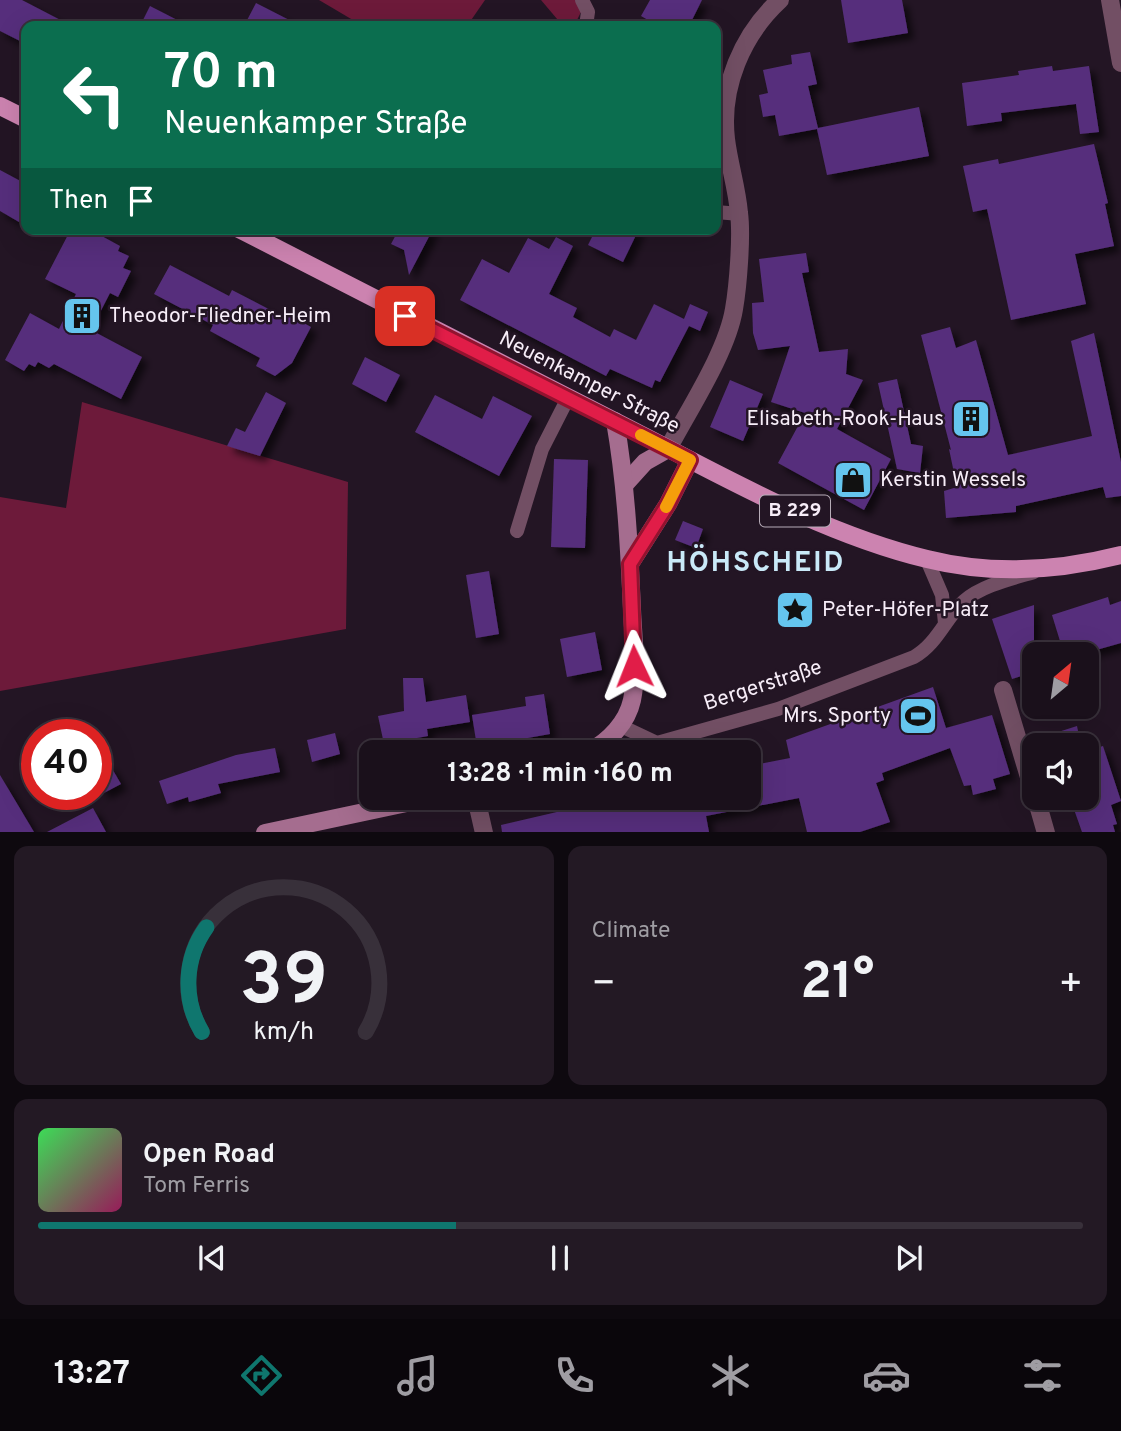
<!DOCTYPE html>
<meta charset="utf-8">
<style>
body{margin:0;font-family:Overpass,sans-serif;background:#231924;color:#f1f3f6;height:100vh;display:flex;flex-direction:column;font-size:26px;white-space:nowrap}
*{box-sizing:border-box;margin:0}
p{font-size:23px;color:#9f9da3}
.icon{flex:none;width:38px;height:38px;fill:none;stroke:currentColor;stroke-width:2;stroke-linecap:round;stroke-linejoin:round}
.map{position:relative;height:832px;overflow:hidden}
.sheet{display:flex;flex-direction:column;gap:14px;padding:14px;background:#0e090f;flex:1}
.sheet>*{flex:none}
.hud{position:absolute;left:21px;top:21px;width:700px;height:214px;border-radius:14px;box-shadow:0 7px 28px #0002,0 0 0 2px #38303a;background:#0b6e4f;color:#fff;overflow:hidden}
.needle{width:46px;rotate:29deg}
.controls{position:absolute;left:1022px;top:642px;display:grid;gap:14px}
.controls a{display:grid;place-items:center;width:77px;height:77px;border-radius:14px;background:#1a101b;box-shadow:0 7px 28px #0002,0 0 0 2px #38303a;font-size:35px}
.speed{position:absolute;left:21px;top:719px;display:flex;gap:14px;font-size:35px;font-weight:700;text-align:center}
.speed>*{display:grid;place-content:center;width:91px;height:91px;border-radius:50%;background:#1a101b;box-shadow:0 7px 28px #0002,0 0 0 2px #38303a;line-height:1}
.speed .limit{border:10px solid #d22;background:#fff;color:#111}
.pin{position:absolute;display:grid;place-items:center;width:60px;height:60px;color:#fff;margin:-30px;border-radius:14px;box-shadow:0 4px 10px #0006}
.me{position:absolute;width:77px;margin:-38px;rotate:358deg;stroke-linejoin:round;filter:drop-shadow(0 0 5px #0008)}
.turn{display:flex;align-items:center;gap:24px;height:147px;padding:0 28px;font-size:32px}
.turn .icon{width:91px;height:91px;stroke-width:2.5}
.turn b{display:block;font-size:49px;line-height:60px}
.then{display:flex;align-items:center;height:66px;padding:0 28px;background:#0003;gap:14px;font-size:26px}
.big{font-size:52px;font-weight:700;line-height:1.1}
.sheet .card{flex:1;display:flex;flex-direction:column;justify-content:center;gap:10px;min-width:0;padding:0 24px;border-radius:14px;background:#231924}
.sheet .dial{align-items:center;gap:0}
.dial svg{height:182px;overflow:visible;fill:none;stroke:#38303a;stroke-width:7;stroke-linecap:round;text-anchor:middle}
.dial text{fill:#f1f3f6;stroke:none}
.song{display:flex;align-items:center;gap:21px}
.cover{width:84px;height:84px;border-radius:10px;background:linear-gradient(135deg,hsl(130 70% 55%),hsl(330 70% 35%))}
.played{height:7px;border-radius:4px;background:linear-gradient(90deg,#0f766e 40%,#38303a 40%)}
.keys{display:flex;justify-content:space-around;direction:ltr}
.heat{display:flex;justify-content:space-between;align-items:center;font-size:38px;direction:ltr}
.sheet .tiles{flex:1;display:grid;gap:14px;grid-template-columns:1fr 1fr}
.card:last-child{grid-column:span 2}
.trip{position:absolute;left:359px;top:740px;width:402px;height:70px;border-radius:14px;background:#1a101b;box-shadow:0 7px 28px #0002,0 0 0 2px #38303a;font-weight:700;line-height:70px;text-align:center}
.tabs{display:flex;height:112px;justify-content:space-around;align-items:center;background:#0a060b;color:#9f9da3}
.tabs .icon{width:49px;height:49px}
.tabs .selected{color:#0f766e}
.tabs b{font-size:32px;color:#f1f3f6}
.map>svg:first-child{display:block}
</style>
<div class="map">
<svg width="1121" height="833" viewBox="0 0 1121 833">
<defs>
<filter id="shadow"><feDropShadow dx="6" dy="6" stdDeviation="3.5" flood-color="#0009"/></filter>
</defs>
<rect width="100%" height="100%" fill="#231524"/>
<!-- green -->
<g fill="#6d1a3a">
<polygon points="319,0 485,0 467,26 363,26"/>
<polygon points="541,0 587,0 574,26 563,26"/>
<polygon points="82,402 348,482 346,629 0,691 0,497 66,508"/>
</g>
<!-- building -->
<g fill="#562f7b" filter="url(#shadow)">
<polygon points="0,0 22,0 72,26 26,26 26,44 0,31"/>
<polygon points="650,0 702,0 689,26 644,26 648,20 641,16"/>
<polygon points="841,0 902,0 908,33 848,43"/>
<polygon points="256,3 301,26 244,26"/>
<polygon points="150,6 189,26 140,26"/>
<polygon points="810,52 817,84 808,86 818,128 919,107 929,156 827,175 817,129 779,136 775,115 763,117 759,95 768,93 763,70 792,64 791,55"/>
<polygon points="1052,66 1053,71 1089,66 1099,132 1080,134 1076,104 1001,113 1002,121 967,126 962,83 1019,75 1018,71"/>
<polygon points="1094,144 1108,203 1105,204 1114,246 1075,254 1086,304 1011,320 987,209 973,212 963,166 998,159 999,164"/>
<polygon points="0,170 26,184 26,208 19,222 0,211"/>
<polygon points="71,229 89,229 120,246 118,251 129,256 123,268 131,271 118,297 110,293 91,330 142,357 121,399 54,364 49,368 38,362 35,367 29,364 24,371 5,360 30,313 59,329 76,294 45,279"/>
<polygon points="399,229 433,229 409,275 404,250 391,244"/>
<polygon points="596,229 639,229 623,262 588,245"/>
<polygon points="556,237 573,246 549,294 577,308 573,317 610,337 614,329 636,340 654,304 684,319 690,304 708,312 700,331 689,326 660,382 655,380 652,388 610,369 606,376 460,300 482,259 509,273 528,238 549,249"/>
<polygon points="806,253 809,272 802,273 819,352 848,349 846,374 863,380 837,429 891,459 864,510 778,463 805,413 771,402 790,346 758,350 753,333 752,303 764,302 759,259"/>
<polygon points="170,265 229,296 232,290 282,316 284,312 311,327 292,363 275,376 256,366 260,358 210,331 213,325 154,294"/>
<polygon points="950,327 956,348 976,340 1008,455 1092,436 1071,341 1094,333 1121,462 1121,496 1106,498 1103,487 1016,506 1016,512 946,518 944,491 957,487 949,449 951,450 921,335"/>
<polygon points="365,357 400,375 386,402 352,384"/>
<polygon points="897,379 911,444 923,446 920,473 897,469 878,383"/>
<polygon points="730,380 763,394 743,441 710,427"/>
<polygon points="266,392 286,403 260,456 227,446 236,428 245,432"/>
<polygon points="435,395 482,419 493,396 532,416 499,476 415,432"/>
<polygon points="554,459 588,460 585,548 551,547"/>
<polygon points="683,521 703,529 696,548 675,540"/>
<polygon points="489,571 499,634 476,638 466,575"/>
<polygon points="1108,597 1110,605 1121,601 1121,643 1082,654 1064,654 1052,615"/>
<polygon points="1034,605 1034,672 1012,679 992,619"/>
<polygon points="595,632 602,670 567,677 560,639"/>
<polygon points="403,678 423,678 426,702 466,695 470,722 427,729 428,736 384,744 378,716 404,711"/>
<polygon points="933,687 946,728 992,715 1010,774 993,779 996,789 973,795 971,785 964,786 950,748 882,773 884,780 876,783 890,822 860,832 807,832 799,798 706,816 709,832 502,832 501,825 617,798 749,798 749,766 790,758 786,740"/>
<polygon points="544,694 550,734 477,747 472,715 526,706 525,697"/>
<polygon points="1077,726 1081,746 1031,746 1030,741"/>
<polygon points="335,733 340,754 312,762 307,740"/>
<polygon points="1103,746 1121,801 1111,805 1117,824 1113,825 1115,832 1082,832 1070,798 1087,798 1087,751"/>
<polygon points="275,748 280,772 218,784 221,793 189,802 188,797 167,804 159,781 236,755"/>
<polygon points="110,765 121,784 104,793 96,780 96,772"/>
<polygon points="0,775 34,832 0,832"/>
<polygon points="93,808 106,832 47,832"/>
</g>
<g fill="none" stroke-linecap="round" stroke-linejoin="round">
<!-- lane -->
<g stroke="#724f64" stroke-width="14">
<polyline points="582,0 588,12 586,26"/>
<polyline points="716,212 740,214"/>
<polyline points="517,531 542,449 568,398"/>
<polyline points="927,560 942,595 945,623"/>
<path d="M621,726l36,17 121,-34 136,-52c23,-13 31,-38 50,-56 19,-16 47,-22 70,-29"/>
</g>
<!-- street -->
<g stroke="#724f64" stroke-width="18">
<polyline points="1110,0 1121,63"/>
<path d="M668,449c21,-40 59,-97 66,-140 4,-23 8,-73 5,-96 -2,-25 -10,-49 -13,-74 -6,-52 16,-104 54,-139"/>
<polyline points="1003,690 1034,794"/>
<polyline points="476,798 484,833"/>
<polyline points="1036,798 1046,833"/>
</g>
<!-- secondary -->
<g stroke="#a56d8f" stroke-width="18">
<polyline points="626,483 645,462 668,449"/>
<polyline points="630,564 668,504 690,460"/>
<path d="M589,752c20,-11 38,-29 43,-52 6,-29 1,-62 0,-91 -3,-64 -6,-125 -17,-188"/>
<polyline points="265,833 430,798"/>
</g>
<!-- primary -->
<g stroke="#cc83b0" stroke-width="18">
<polyline points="0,106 26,119"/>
<path d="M239,229c132,68 264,136 397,203 94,48 188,102 291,127 64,16 131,12 194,-4"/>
</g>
</g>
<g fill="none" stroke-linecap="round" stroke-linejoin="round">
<!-- route casing -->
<g stroke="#92132f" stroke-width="18">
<polyline id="route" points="405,316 690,460 668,504 630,564 634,666"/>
</g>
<!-- route -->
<use href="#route" stroke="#e11d48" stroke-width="12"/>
<!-- slow -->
<polyline stroke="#f59e0b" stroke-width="12" points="641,435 690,460 666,507"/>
</g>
<!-- icons -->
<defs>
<g id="building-square" transform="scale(2.0125)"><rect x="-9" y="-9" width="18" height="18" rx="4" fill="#65c5ee" stroke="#231524"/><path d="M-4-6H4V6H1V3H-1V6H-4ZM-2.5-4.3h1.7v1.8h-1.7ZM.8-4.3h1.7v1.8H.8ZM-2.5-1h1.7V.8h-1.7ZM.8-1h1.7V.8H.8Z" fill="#111"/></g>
<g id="shop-square" transform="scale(2.0125)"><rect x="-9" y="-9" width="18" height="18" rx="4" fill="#65c5ee" stroke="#231524"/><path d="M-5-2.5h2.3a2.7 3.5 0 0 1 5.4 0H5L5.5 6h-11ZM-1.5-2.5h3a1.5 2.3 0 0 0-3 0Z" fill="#111"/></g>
<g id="sight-square" transform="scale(2.0125)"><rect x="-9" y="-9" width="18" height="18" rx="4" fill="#65c5ee" stroke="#231524"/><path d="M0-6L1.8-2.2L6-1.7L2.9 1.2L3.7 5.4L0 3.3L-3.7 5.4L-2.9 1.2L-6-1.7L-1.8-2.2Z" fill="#111"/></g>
<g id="stadium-square" transform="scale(2.0125)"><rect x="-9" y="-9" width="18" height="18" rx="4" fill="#65c5ee" stroke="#231524"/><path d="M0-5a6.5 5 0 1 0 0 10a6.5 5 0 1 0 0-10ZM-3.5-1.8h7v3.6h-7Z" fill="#111"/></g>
</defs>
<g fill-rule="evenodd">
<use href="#building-square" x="82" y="316"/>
<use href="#building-square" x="971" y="419"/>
<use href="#shop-square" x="853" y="480"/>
<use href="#sight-square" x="795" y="610"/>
<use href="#stadium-square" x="918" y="716"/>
</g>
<g text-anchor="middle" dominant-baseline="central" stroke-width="5" stroke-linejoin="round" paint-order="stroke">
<!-- shield labels -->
<rect fill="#231524" stroke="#b7acb8" stroke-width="2" x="760" y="495.5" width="70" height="31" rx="5"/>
<g font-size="19" font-weight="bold" fill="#f7edf8">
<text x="795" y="511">B 229</text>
</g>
<!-- poi labels -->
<g font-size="21" fill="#f7edf8" stroke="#231524" text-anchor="start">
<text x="109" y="316">Theodor-Fliedner-Heim</text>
<text x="944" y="419" text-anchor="end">Elisabeth-Rook-Haus</text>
<text x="880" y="480">Kerstin Wessels</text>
<text x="822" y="610">Peter-Höfer-Platz</text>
<text x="891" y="716" text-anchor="end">Mrs. Sporty</text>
</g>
<!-- street labels -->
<g font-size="21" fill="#f7edf8" stroke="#231524">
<text transform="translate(589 383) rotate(27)">Neuenkamper Straße</text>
<text transform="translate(763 686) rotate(-18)">Bergerstraße</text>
</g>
<!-- district labels -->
<g font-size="28" font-weight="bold" letter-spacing="2" fill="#c9e9f8" stroke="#231524">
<text x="756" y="564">HÖHSCHEID</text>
</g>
</g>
</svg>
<div class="controls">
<a><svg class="needle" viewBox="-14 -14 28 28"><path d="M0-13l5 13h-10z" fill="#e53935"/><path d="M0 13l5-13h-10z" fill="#9f9da3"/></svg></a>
<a><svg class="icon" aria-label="sound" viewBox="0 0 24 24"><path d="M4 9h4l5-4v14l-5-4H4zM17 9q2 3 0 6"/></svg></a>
</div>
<div class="speed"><div class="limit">40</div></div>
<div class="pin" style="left:405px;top:316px;background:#d93025"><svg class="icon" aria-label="arrive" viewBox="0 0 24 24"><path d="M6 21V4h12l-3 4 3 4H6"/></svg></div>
<svg class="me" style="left:634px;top:666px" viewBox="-20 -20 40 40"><path d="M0-17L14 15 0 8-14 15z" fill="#e11d48" stroke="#fff" stroke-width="4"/></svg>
<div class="trip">13:28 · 1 min · 160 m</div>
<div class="hud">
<div class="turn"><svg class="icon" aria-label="left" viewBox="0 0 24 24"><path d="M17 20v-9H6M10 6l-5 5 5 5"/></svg><div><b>70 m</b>Neuenkamper Straße</div></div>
<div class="then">Then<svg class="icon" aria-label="arrive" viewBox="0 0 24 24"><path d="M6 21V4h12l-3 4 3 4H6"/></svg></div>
</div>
</div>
<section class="sheet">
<div class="tiles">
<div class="card dial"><svg viewBox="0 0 100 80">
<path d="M14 69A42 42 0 1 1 86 69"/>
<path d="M14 69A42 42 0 0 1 16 23" stroke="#0f766e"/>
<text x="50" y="56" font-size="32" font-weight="700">39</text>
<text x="50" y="72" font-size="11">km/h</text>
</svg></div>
<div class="card"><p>Climate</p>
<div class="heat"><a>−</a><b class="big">21°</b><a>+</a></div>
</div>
<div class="card">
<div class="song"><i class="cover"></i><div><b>Open Road</b><p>Tom Ferris</p></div></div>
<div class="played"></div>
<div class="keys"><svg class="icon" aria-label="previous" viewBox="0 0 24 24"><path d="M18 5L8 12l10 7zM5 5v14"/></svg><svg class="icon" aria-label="pause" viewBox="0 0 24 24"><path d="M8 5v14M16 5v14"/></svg><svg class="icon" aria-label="next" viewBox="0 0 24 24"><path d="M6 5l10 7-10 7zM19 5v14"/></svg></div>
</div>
</div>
</section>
<nav class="tabs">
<b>13:27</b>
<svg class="icon selected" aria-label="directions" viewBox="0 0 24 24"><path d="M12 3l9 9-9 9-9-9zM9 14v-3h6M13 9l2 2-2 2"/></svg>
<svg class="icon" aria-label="music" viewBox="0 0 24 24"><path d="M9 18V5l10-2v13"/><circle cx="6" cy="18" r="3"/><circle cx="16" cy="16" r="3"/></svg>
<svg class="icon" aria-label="phone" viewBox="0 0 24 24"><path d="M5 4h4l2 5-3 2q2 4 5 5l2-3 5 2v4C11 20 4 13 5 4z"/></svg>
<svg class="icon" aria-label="climate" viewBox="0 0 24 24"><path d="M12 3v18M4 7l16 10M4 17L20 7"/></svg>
<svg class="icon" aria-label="car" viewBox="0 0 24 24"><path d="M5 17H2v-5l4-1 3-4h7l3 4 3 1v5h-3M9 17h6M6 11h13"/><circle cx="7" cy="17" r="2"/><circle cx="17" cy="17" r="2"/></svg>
<svg class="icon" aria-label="filters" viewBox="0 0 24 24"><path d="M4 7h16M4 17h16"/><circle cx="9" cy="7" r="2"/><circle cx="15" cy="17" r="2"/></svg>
</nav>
